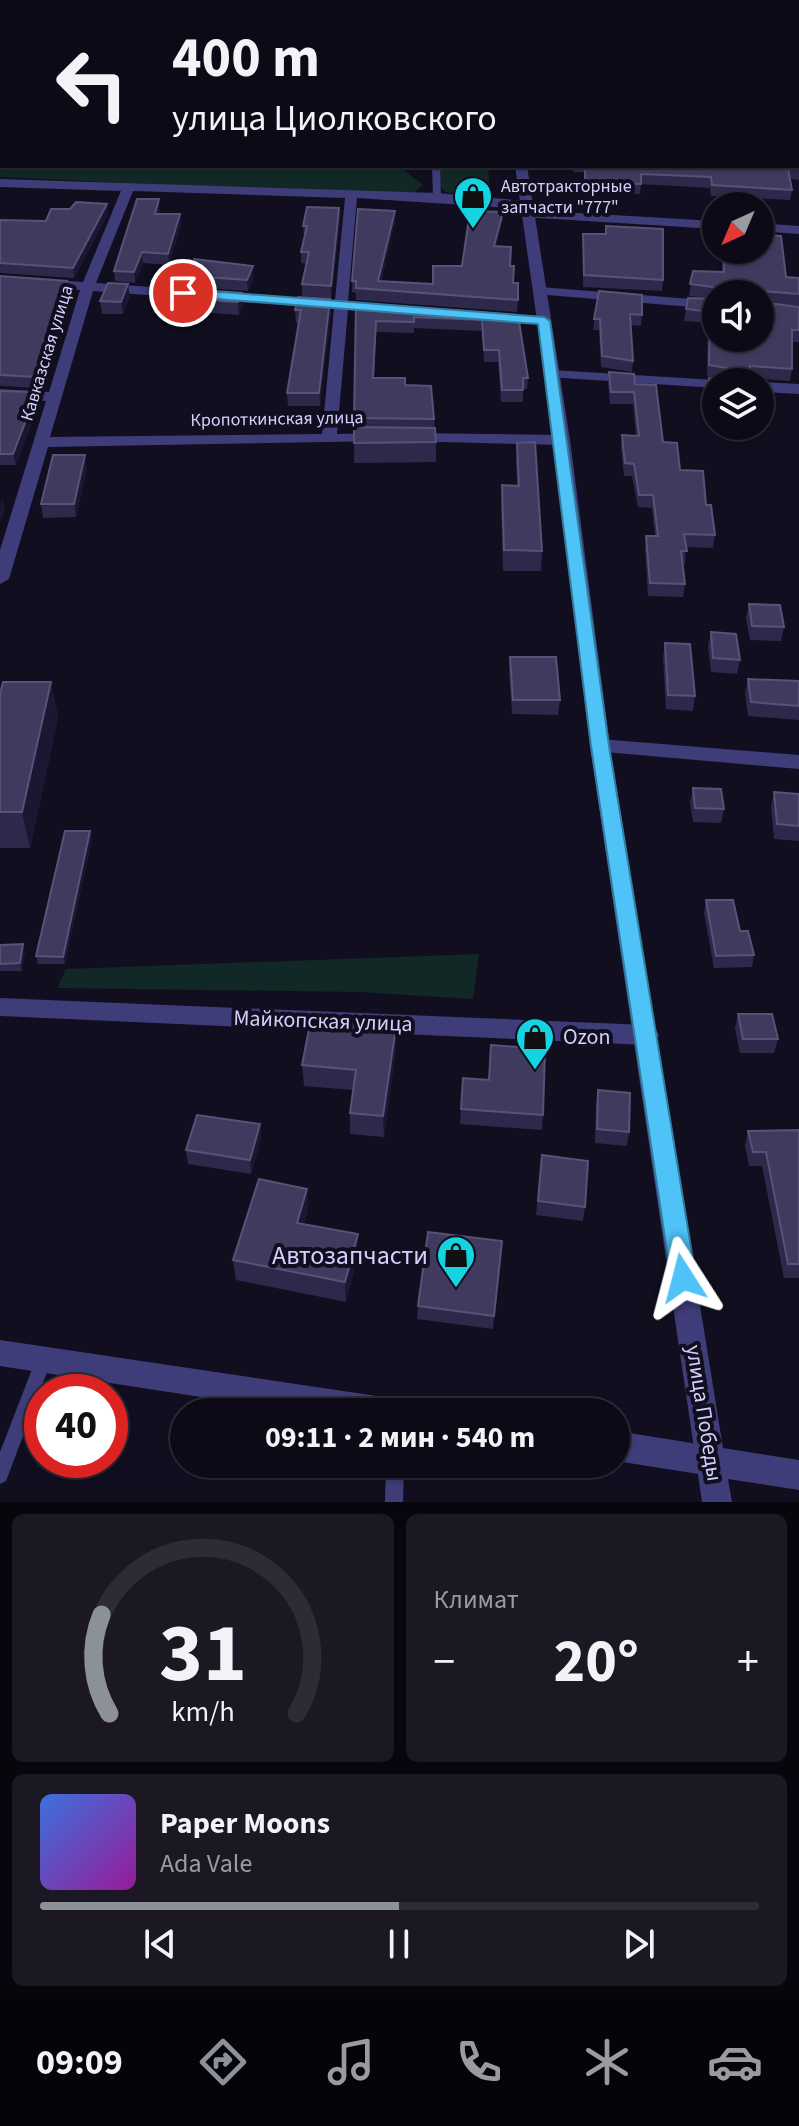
<!DOCTYPE html>
<html lang="ru">
<meta charset="utf-8">
<style>
body{margin:0;font-family:"Source Sans 3",sans-serif;background:#1b1824;color:#f1f3f6;height:100vh;display:flex;flex-direction:column;font-size:30px;white-space:nowrap}
*{box-sizing:border-box;margin:0}
p{font-size:26px;color:#9a9aa1}
.icon{flex:none;width:44px;height:44px;fill:none;stroke:currentColor;stroke-width:2;stroke-linecap:round;stroke-linejoin:round}
.map{position:relative;height:1502px;overflow:hidden}
.drawer{display:flex;flex-direction:column;gap:12px;padding:12px;background:#07060d;flex:1}
.drawer>*{flex:none}
.top-card{position:absolute;left:0px;top:0px;width:800px;height:168px;box-shadow:0 2px 6px #0004,0 0 0 2px #2d2b36;background:#0d0a17;color:#f1f3f6;overflow:hidden}
.needle{width:52px;rotate:224deg}
.buttons{position:absolute;left:702px;top:192px;display:grid;gap:16px}
.buttons a{display:grid;place-items:center;width:72px;height:72px;border-radius:50%;background:#0d0a17;box-shadow:0 2px 6px #0004,0 0 0 2px #2d2b36;font-size:40px}
.speed{position:absolute;left:24px;top:1374px;display:flex;gap:16px;font-size:40px;font-weight:700;text-align:center}
.speed>*{display:grid;place-content:center;width:104px;height:104px;border-radius:50%;background:#0d0a17;box-shadow:0 2px 6px #0004,0 0 0 2px #2d2b36;line-height:1}
.speed .limit{border:12px solid #d22;background:#fff;color:#111}
.pin{position:absolute;display:grid;place-items:center;width:68px;height:68px;color:#fff;margin:-34px;border:4px solid #fff;border-radius:50%;box-shadow:0 2px 8px #0007}
.me{position:absolute;width:88px;margin:-44px;rotate:351deg;stroke-linejoin:round;filter:drop-shadow(0 0 6px #0008)}
.turn{display:flex;align-items:center;gap:28px;height:168px;padding:0 40px;font-size:36px}
.turn .icon{width:104px;height:104px;stroke-width:2.5}
.turn b{display:block;font-size:56px;line-height:68px}
.big{font-size:60px;font-weight:700;line-height:1.1}
.drawer .widget{flex:1;display:flex;flex-direction:column;justify-content:center;gap:12px;min-width:0;padding:0 28px;border-radius:12px;background:#1b1824}
.drawer .dial{align-items:center;gap:0}
.dial svg{height:208px;overflow:visible;fill:none;stroke:#2d2b36;stroke-width:7;stroke-linecap:round;text-anchor:middle}
.dial text{fill:#f1f3f6;stroke:none}
.song{display:flex;align-items:center;gap:24px}
.cover{width:96px;height:96px;border-radius:12px;background:linear-gradient(135deg,hsl(220 70% 55%),hsl(300 70% 35%))}
.played{height:8px;border-radius:4px;background:linear-gradient(90deg,#8c9099 50%,#2d2b36 50%)}
.keys{display:flex;justify-content:space-around;direction:ltr}
.heat{display:flex;justify-content:space-between;align-items:center;font-size:44px;direction:ltr}
.drawer .tiles{flex:1;display:grid;gap:12px;grid-template-columns:1fr 1fr}
.widget:last-child{grid-column:span 2}
.trip{position:absolute;left:170px;top:1398px;width:460px;height:80px;border-radius:40px;background:#0d0a17;box-shadow:0 2px 6px #0004,0 0 0 2px #2d2b36;font-weight:700;line-height:80px;text-align:center}
.dock{display:flex;height:128px;justify-content:space-around;align-items:center;background:#050409;color:#9a9aa1}
.dock .icon{width:56px;height:56px}
.dock .selected{color:#8c9099}
.dock b{font-size:36px;color:#f1f3f6}
.map>svg:first-child{display:block}
</style>
<div class="map">
<svg width="799" height="1502" viewBox="0 0 799 1502">
<rect width="100%" height="100%" fill="#110e1f"/>
<!-- green -->
<g fill="#122826">
<polygon points="11,0 459,0 467,2 8,2"/>
<polygon points="2,5 2,166 399,166 423,185 414,193 395,195 0,177"/>
<polygon points="439,166 488,166 490,191 472,197 445,192 440,186"/>
<polygon points="479,954 473,999 360,992 57,988 66,969"/>
</g>
<g fill="none" stroke-linecap="round" stroke-linejoin="round">
<!-- service -->
<g fill="#3e3d79" fill-rule="evenodd">
<polygon points="432,166 440,166 441,197 437,199 433,197"/>
<polygon points="44,1351 50,1353 52,1359 6,1481 0,1484 0,1452 36,1359 38,1353"/>
<polygon points="386,1464 404,1464 403,1502 385,1502"/>
</g>
<!-- minor -->
<g fill="#3e3d79" fill-rule="evenodd">
<polygon points="0,0 8,0 0,5"/>
<polygon points="544,0 562,0 563,2 546,2"/>
<path d="M0,179l437,14 89,8 6,4 -6,4 -169,-11 -9,103 32,3 7,4 -7,4 -32,-2 -11,124 41,-1 8,5 -2,3 -336,6 -39,132 -9,5v-34l46,-149 -46,-2v-10l49,3 31,-102 -80,-6v-8l83,6 38,-91 -121,-4zM133,191l212,7 -10,102 -239,-17zM93,291l241,18 -12,125 -272,3z"/>
<polygon points="526,210 716,221 716,229 522,217 520,214"/>
<polygon points="760,223 799,226 799,234 760,231"/>
<polygon points="540,287 716,301 716,309 535,294 533,291"/>
<polygon points="492,313 544,317 551,321 544,325 487,320 485,317"/>
<polygon points="552,370 716,380 722,382 716,382 716,388 547,377 545,374"/>
<polygon points="760,382 799,384 799,394 760,392"/>
<polygon points="410,433 562,435 570,440 562,445 404,441 402,438"/>
<polygon points="600,739 799,755 799,769 593,751 590,746"/>
<polygon points="0,998 647,1025 655,1028 659,1035 655,1042 647,1045 0,1016"/>
<polygon points="0,1340 390,1398 400,1402 405,1412 298,1412 0,1366"/>
<polygon points="616,1431 711,1446 721,1451 726,1461 721,1471 711,1476 616,1461"/>
</g>
<!-- tertiary -->
<g fill="#3e3d79" fill-rule="evenodd">
<polygon points="588,0 599,0 587,2"/>
<polygon points="515,166 527,166 570,440 610,746 723,1448 799,1460 799,1490 728,1479 732,1502 702,1502 590,746 554,440"/>
</g>
</g>
<!-- wall -->
<g fill="#2e294b">
<polygon points="799,0 799,180 790,179 792,190 790,200 711,196 710,188 641,184 640,194 584,192 584,172 573,172 573,166 798,166"/>
<polygon points="339,208 340,220 331,298 302,296 302,284 307,264 301,263 301,252 304,237 303,226"/>
<polygon points="160,209 159,214 180,214 181,225 169,265 143,263 135,283 115,281 114,271"/>
<polygon points="503,212 502,223 496,246 510,266 518,300 517,312 356,300 356,293 352,292 352,281 395,222 381,281 433,284 462,266"/>
<polygon points="108,214 74,278 0,273 0,220 46,221"/>
<polygon points="606,226 663,280 662,291 583,287 583,234 605,234"/>
<polygon points="722,250 760,250 786,277 799,278 799,306 768,303 799,307 799,342 792,342 792,369 790,381 750,378 716,382 716,407 707,406 709,378 715,378 707,376 708,323 684,321 688,298 716,299 760,294 716,294 716,299 689,296 693,271 722,272"/>
<polygon points="0,276 67,281 70,305 38,388 0,386"/>
<polygon points="191,276 254,277 248,291 192,287"/>
<polygon points="599,291 642,315 641,326 630,325 633,361 632,372 601,367 599,330 593,330"/>
<polygon points="242,293 243,305 239,315 187,311 186,299"/>
<polygon points="130,297 123,314 102,314 100,301"/>
<polygon points="330,299 331,312 320,406 288,406 287,393 299,323 296,323 295,310"/>
<polygon points="356,303 518,315 528,378 527,389 523,389 523,402 501,402 498,362 484,362 482,331 414,328 414,333 376,332 374,378 405,385 434,419 436,442 436,462 354,463"/>
<polygon points="609,372 635,384 663,442 680,470 706,505 715,535 713,548 686,547 685,564 682,563 685,584 683,597 648,596 645,548 646,536 655,536 652,508 638,507 632,476 624,476 621,448 622,435 636,436 633,404 610,404 608,384"/>
<polygon points="0,391 34,403 31,413 32,422 16,465 0,465"/>
<polygon points="517,443 542,551 541,571 503,571 501,505 502,485 517,486 516,462"/>
<polygon points="87,468 76,517 43,518 41,504"/>
<polygon points="749,604 784,627 781,641 750,640 746,618"/>
<polygon points="711,632 740,660 737,674 711,672 708,646"/>
<polygon points="665,643 695,696 693,711 666,709 663,657"/>
<polygon points="510,657 560,700 558,715 512,714 509,671"/>
<polygon points="748,679 799,681 799,720 748,716 745,693"/>
<polygon points="51,682 58,718 30,848 0,848 0,694"/>
<polygon points="693,788 724,809 721,823 693,822 690,802"/>
<polygon points="774,792 799,794 799,841 774,839 771,807"/>
<polygon points="92,838 65,964 38,964 36,956"/>
<polygon points="706,900 740,931 754,955 752,967 714,968 704,913"/>
<polygon points="0,945 25,951 22,971 0,971"/>
<polygon points="738,1014 778,1039 774,1053 740,1053 735,1028"/>
<polygon points="396,1027 396,1048 384,1137 350,1134 350,1113 353,1090 304,1086 302,1065"/>
<polygon points="463,1078 543,1115 542,1130 460,1124"/>
<polygon points="598,1090 629,1132 627,1146 595,1143 596,1104"/>
<polygon points="260,1124 261,1138 251,1174 188,1164 186,1150"/>
<polygon points="799,1130 799,1278 784,1278 762,1166 749,1166 745,1145 748,1131"/>
<polygon points="542,1155 585,1207 583,1221 536,1215"/>
<polygon points="307,1189 308,1209 304,1224 358,1255 346,1302 236,1280 233,1260"/>
<polygon points="502,1241 493,1329 417,1319 418,1306"/>
</g>
<!-- shaded-wall -->
<g fill="#1b1632">
<polygon points="159,199 160,209 156,224 155,214"/>
<polygon points="107,204 108,214 74,278 73,268"/>
<polygon points="339,208 340,220 331,298 331,286"/>
<polygon points="395,211 395,222 378,292 378,281"/>
<polygon points="503,212 502,223 493,257 494,246"/>
<polygon points="180,214 181,225 169,265 168,254"/>
<polygon points="142,252 143,263 135,283 134,272"/>
<polygon points="253,266 254,277 248,291 247,280"/>
<polygon points="67,281 69,292 64,305 62,294"/>
<polygon points="128,284 130,297 123,314 121,302"/>
<polygon points="242,293 243,305 239,315 238,302"/>
<polygon points="68,294 70,305 38,388 36,377"/>
<polygon points="330,299 331,312 320,406 319,393"/>
<polygon points="32,392 34,403 31,413 32,422 16,465 13,454"/>
<polygon points="85,455 87,468 76,517 74,504"/>
<polygon points="3,499 5,511 0,522 0,505"/>
<polygon points="51,682 58,718 30,848 22,812"/>
<polygon points="90,831 92,838 65,964 63,957"/>
<polygon points="23,944 25,951 22,971 20,963"/>
<polygon points="396,1027 396,1048 384,1137 383,1116"/>
<polygon points="260,1124 261,1138 251,1174 250,1160"/>
<polygon points="307,1189 308,1209 299,1243 297,1223"/>
<polygon points="358,1234 358,1255 346,1302 345,1282"/>
</g>
<!-- building -->
<g fill="#403b5e" stroke="#575277" stroke-width="2">
<polygon points="474,0 534,0 533,2 473,2"/>
<polygon points="630,0 799,0 799,71 798,72 798,2 629,2"/>
<polygon points="798,76 799,79 798,139"/>
<polygon points="798,144 799,169 788,169 792,190 712,185 711,177 641,174 641,184 585,182 585,166 798,166"/>
<polygon points="137,199 159,199 155,214 180,214 168,254 142,252 134,272 114,271"/>
<polygon points="76,202 107,204 73,268 0,263 0,220 46,221 51,209 70,209"/>
<polygon points="307,207 339,208 331,286 302,284 309,252 301,252 307,226 303,226"/>
<polygon points="358,209 395,211 378,281 433,284 433,266 462,266 470,211 503,212 494,246 511,247 510,266 514,266 513,283 518,283 518,300 356,288 356,281 352,281"/>
<polygon points="606,226 663,229 663,280 584,275 583,234 606,234"/>
<polygon points="760,235 781,236 786,277 799,278 799,294 762,291 760,298 760,294 720,294 720,288 690,284 693,271 724,272 724,250 760,250"/>
<polygon points="194,259 253,266 247,280 191,276"/>
<polygon points="0,276 67,281 62,294 68,294 36,377 0,375"/>
<polygon points="108,283 128,284 121,302 100,301"/>
<polygon points="188,289 242,293 238,302 186,299"/>
<polygon points="599,291 642,295 642,315 630,314 633,361 602,356 600,319 594,319"/>
<polygon points="298,297 330,299 319,393 287,393 301,310 295,310"/>
<polygon points="688,298 716,299 716,338 760,338 760,302 799,307 799,330 792,330 792,369 750,366 750,382 716,382 716,395 708,394 709,378 720,378 726,368 709,365 710,312 686,309"/>
<polygon points="356,303 518,315 528,378 523,378 523,390 502,390 499,350 484,350 482,320 414,317 414,322 376,321 373,378 405,378 405,385 431,386 434,419 354,418"/>
<polygon points="609,372 634,374 635,384 656,385 663,442 677,443 680,470 703,471 706,505 711,505 715,535 684,534 687,551 681,551 685,584 650,583 646,536 658,536 653,495 639,495 634,464 625,463 622,435 639,436 634,392 611,392"/>
<polygon points="0,391 32,392 26,410 30,410 13,454 0,454"/>
<polygon points="354,427 435,428 436,442 354,443"/>
<polygon points="535,442 542,551 504,550 502,485 519,486 517,443"/>
<polygon points="53,455 85,455 74,504 41,504"/>
<polygon points="749,604 780,605 784,627 752,626"/>
<polygon points="711,632 736,634 740,660 713,658"/>
<polygon points="665,643 690,644 695,696 668,695"/>
<polygon points="510,657 556,657 560,700 513,700"/>
<polygon points="748,679 799,681 799,706 751,702"/>
<polygon points="3,682 51,682 22,812 0,812 0,694"/>
<polygon points="693,788 721,789 724,809 695,808"/>
<polygon points="774,792 799,794 799,826 777,824"/>
<polygon points="65,831 90,831 63,957 36,956"/>
<polygon points="706,900 733,900 740,931 748,931 754,955 716,956"/>
<polygon points="23,944 20,963 0,964 0,945"/>
<polygon points="738,1014 772,1014 778,1039 743,1039"/>
<polygon points="311,1019 396,1027 383,1116 350,1113 356,1070 302,1065"/>
<polygon points="491,1045 545,1049 543,1115 461,1109 463,1078 489,1080"/>
<polygon points="598,1090 630,1093 629,1132 597,1129"/>
<polygon points="197,1115 260,1124 250,1160 186,1150"/>
<polygon points="799,1130 799,1264 788,1264 766,1152 753,1152 748,1131"/>
<polygon points="542,1155 588,1161 585,1207 538,1201"/>
<polygon points="259,1179 307,1189 297,1223 358,1234 345,1282 233,1260"/>
<polygon points="428,1232 502,1241 494,1316 418,1306"/>
</g>
<!-- route -->
<polygon fill="#4fc3f7" stroke="#337fa1" stroke-width="2" points="183,289 544,317 550,321 609,746 696,1278 692,1286 683,1290 675,1286 671,1278 591,746 538,324 179,296 179,290"/>
<!-- icons -->
<defs>
<g id="shop-pin" transform="scale(2)"><path d="M0 17L-7.5 6A9.5 9.5 0 1 1 7.5 6Z" fill="#14d4e2" stroke="#110e1f"/><path d="M-5-2.5h2.3a2.7 3.5 0 0 1 5.4 0H5L5.5 6h-11ZM-1.5-2.5h3a1.5 2.3 0 0 0-3 0Z" fill="#111"/></g>
</defs>
<g fill-rule="evenodd">
<use href="#shop-pin" x="473" y="196"/>
<use href="#shop-pin" x="535" y="1037"/>
<use href="#shop-pin" x="456" y="1255"/>
</g>
<g text-anchor="middle" dominant-baseline="central" stroke-width="8" stroke-linejoin="round" paint-order="stroke">
<!-- far-poi labels -->
<g font-size="18" fill="#d4d0fb" stroke="#110e1f" text-anchor="start">
<text x="501" y="186">Автотракторные<tspan x="501" dy="21">запчасти "777"</tspan></text>
</g>
<!-- far-street labels -->
<g font-size="18" fill="#d4d0fb" stroke="#110e1f">
<text transform="translate(47 353) rotate(-73)">Кавказская улица</text>
<text transform="translate(277 419) rotate(-1)">Кропоткинская улица</text>
</g>
<!-- street labels -->
<g font-size="22" fill="#d4d0fb" stroke="#110e1f">
<text transform="translate(323 1021) rotate(2)">Майкопская улица</text>
<text transform="translate(704 1413) rotate(81)">улица Победы</text>
</g>
<!-- poi labels -->
<g font-size="22" fill="#d4d0fb" stroke="#110e1f" text-anchor="start">
<text x="563" y="1037">Ozon</text>
</g>
<!-- near-poi labels -->
<g font-size="26" fill="#d4d0fb" stroke="#110e1f" text-anchor="end">
<text x="428" y="1255">Автозапчасти</text>
</g>
</g>
</svg>
<div class="buttons">
<a><svg class="needle" viewBox="-14 -14 28 28"><path d="M0-13l5 13h-10z" fill="#e53935"/><path d="M0 13l5-13h-10z" fill="#9a9aa1"/></svg></a>
<a><svg class="icon" aria-label="sound" viewBox="0 0 24 24"><path d="M4 9h4l5-4v14l-5-4H4zM17 9q2 3 0 6"/></svg></a>
<a><svg class="icon" aria-label="layers" viewBox="0 0 24 24"><path d="M12 4l9 5-9 5-9-5zM3 14l9 5 9-5"/></svg></a>
</div>
<div class="speed"><div class="limit">40</div></div>
<div class="pin" style="left:183px;top:293px;background:#d93025"><svg class="icon" aria-label="arrive" viewBox="0 0 24 24"><path d="M6 21V4h12l-3 4 3 4H6"/></svg></div>
<svg class="me" style="left:683px;top:1278px" viewBox="-20 -20 40 40"><path d="M0-17L14 15 0 8-14 15z" fill="#4fc3f7" stroke="#fff" stroke-width="4"/></svg>
<div class="trip">09:11 · 2 мин · 540 m</div>
<div class="top-card">
<div class="turn"><svg class="icon" aria-label="left" viewBox="0 0 24 24"><path d="M17 20v-9H6M10 6l-5 5 5 5"/></svg><div><b>400 m</b>улица Циолковского</div></div>
</div>
</div>
<section class="drawer">
<div class="tiles">
<div class="widget dial"><svg viewBox="0 0 100 80">
<path d="M14 69A42 42 0 1 1 86 69"/>
<path d="M14 69A42 42 0 0 1 11 31" stroke="#8c9099"/>
<text x="50" y="56" font-size="32" font-weight="700">31</text>
<text x="50" y="72" font-size="11">km/h</text>
</svg></div>
<div class="widget"><p>Климат</p>
<div class="heat"><a>−</a><b class="big">20°</b><a>+</a></div>
</div>
<div class="widget">
<div class="song"><i class="cover"></i><div><b>Paper Moons</b><p>Ada Vale</p></div></div>
<div class="played"></div>
<div class="keys"><svg class="icon" aria-label="previous" viewBox="0 0 24 24"><path d="M18 5L8 12l10 7zM5 5v14"/></svg><svg class="icon" aria-label="pause" viewBox="0 0 24 24"><path d="M8 5v14M16 5v14"/></svg><svg class="icon" aria-label="next" viewBox="0 0 24 24"><path d="M6 5l10 7-10 7zM19 5v14"/></svg></div>
</div>
</div>
</section>
<nav class="dock">
<b>09:09</b>
<svg class="icon selected" aria-label="directions" viewBox="0 0 24 24"><path d="M12 3l9 9-9 9-9-9zM9 14v-3h6M13 9l2 2-2 2"/></svg>
<svg class="icon" aria-label="music" viewBox="0 0 24 24"><path d="M9 18V5l10-2v13"/><circle cx="6" cy="18" r="3"/><circle cx="16" cy="16" r="3"/></svg>
<svg class="icon" aria-label="phone" viewBox="0 0 24 24"><path d="M5 4h4l2 5-3 2q2 4 5 5l2-3 5 2v4C11 20 4 13 5 4z"/></svg>
<svg class="icon" aria-label="climate" viewBox="0 0 24 24"><path d="M12 3v18M4 7l16 10M4 17L20 7"/></svg>
<svg class="icon" aria-label="car" viewBox="0 0 24 24"><path d="M5 17H2v-5l4-1 3-4h7l3 4 3 1v5h-3M9 17h6M6 11h13"/><circle cx="7" cy="17" r="2"/><circle cx="17" cy="17" r="2"/></svg>
</nav>
